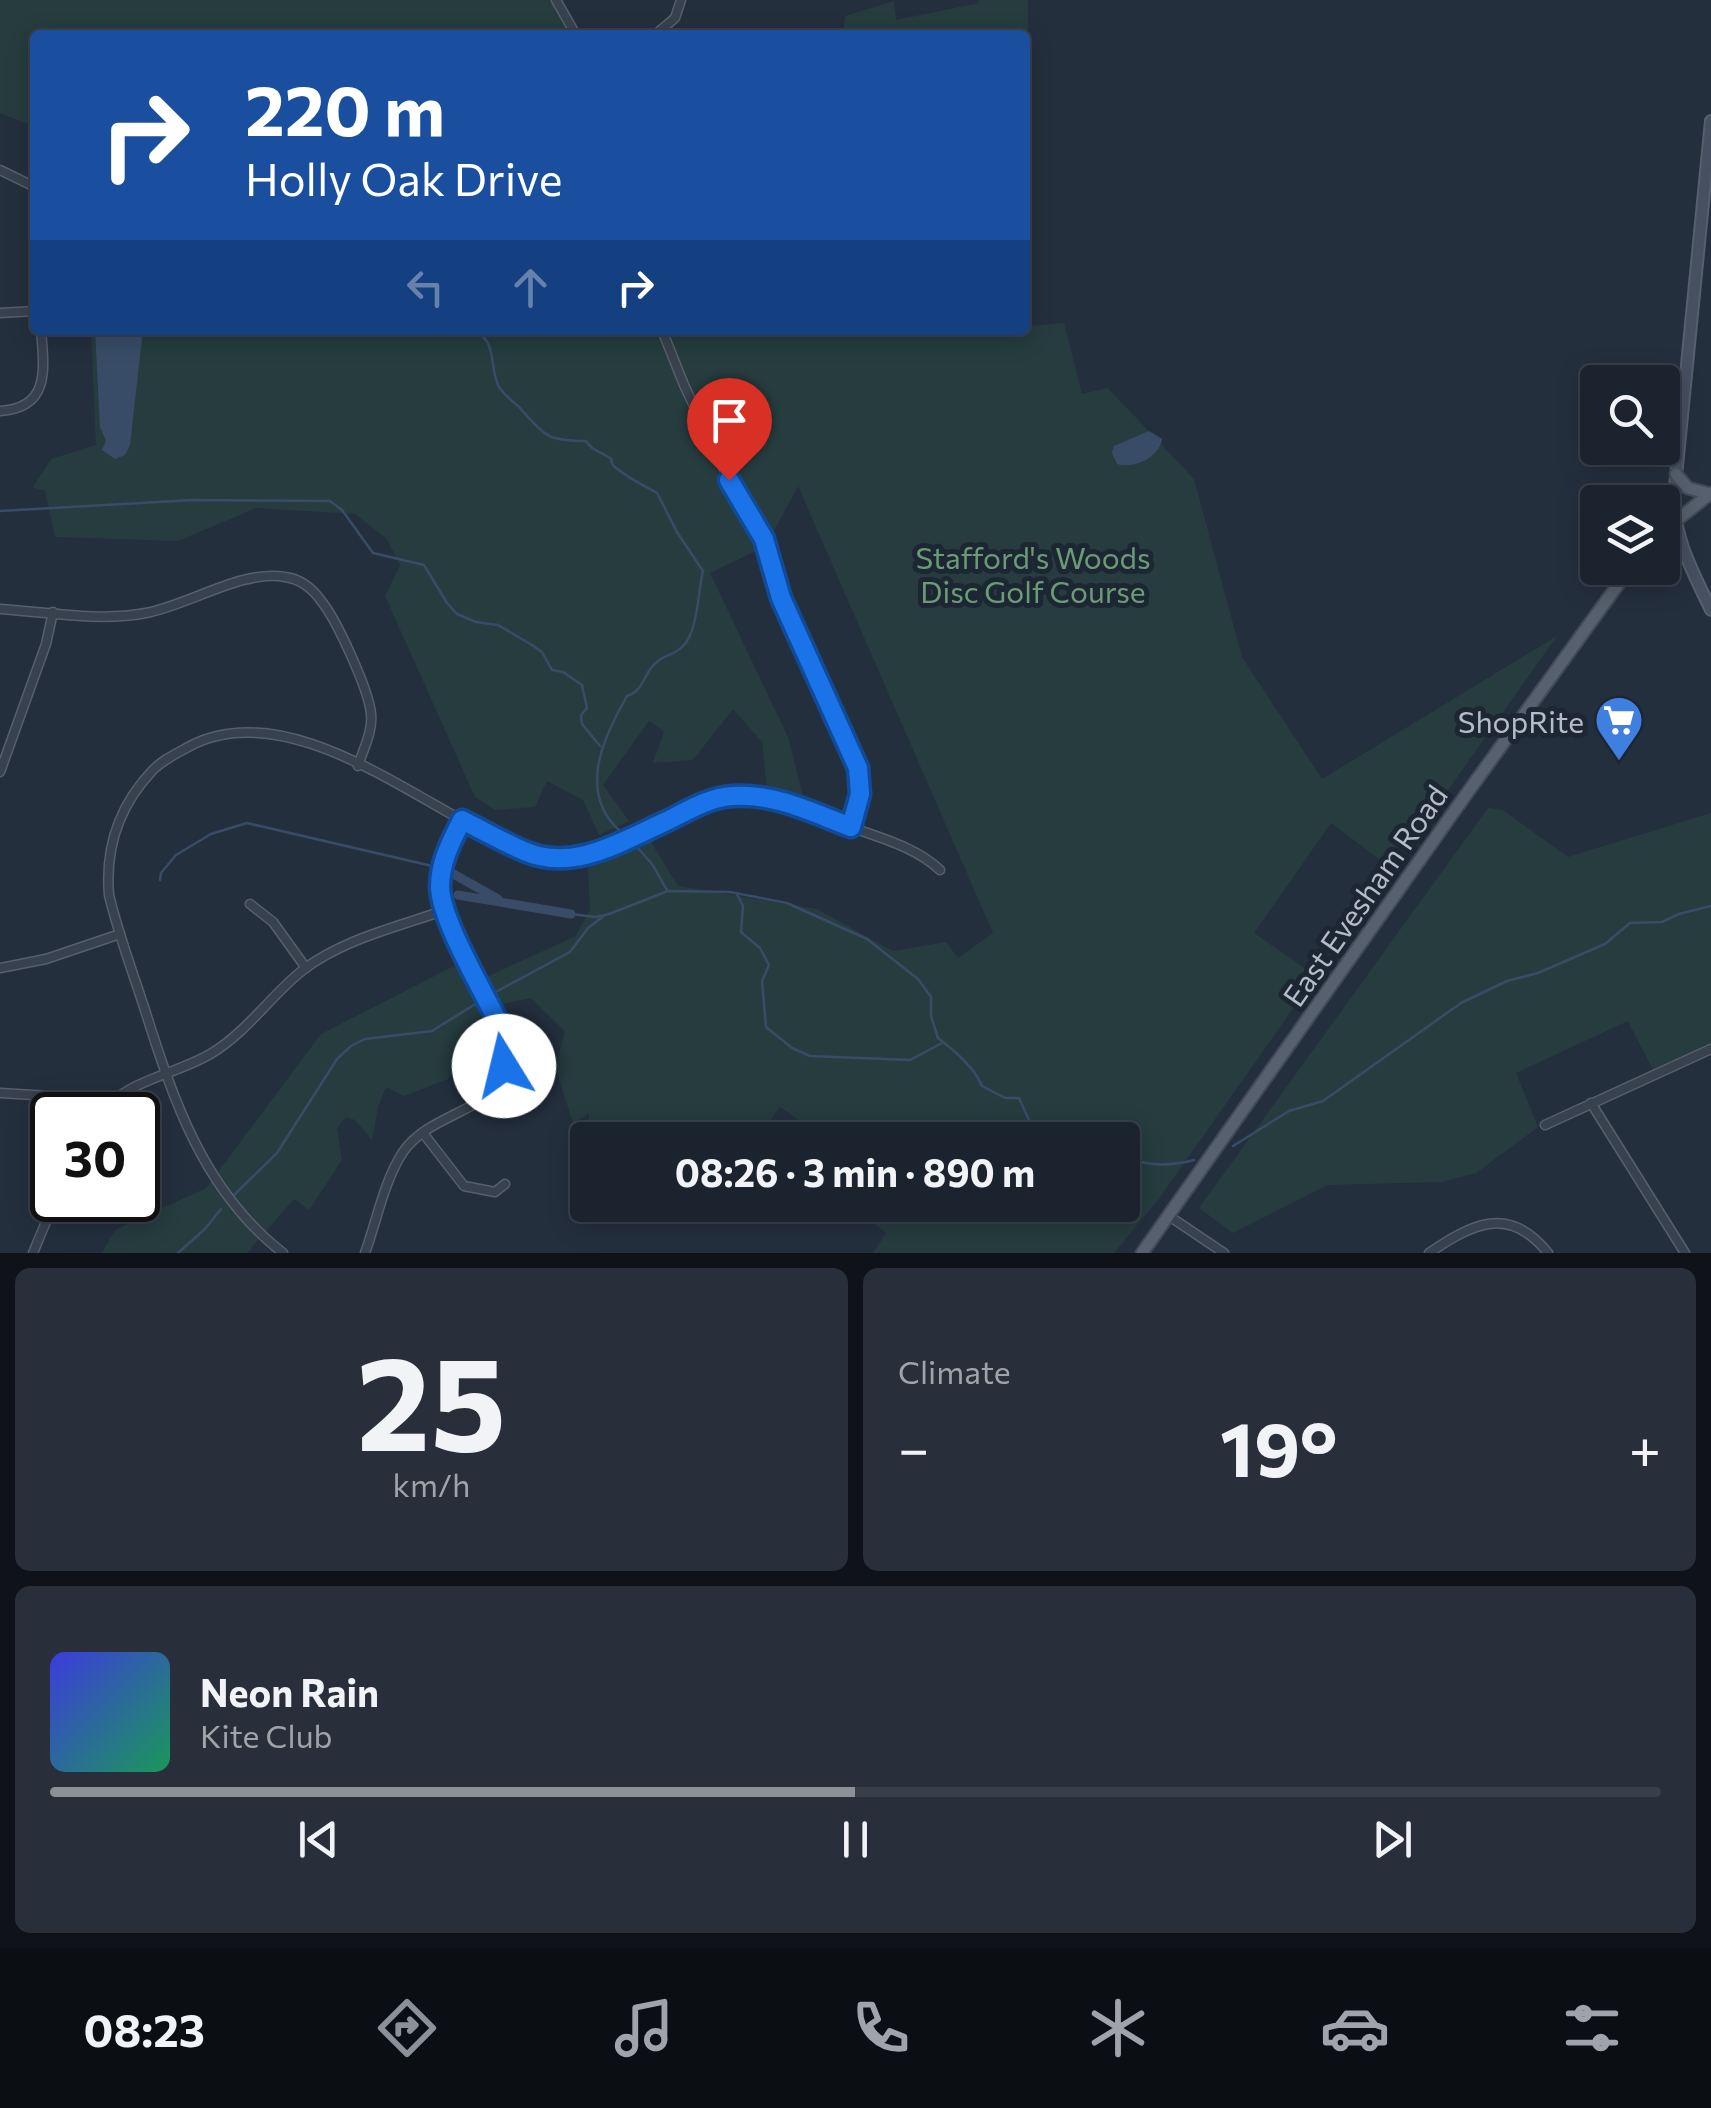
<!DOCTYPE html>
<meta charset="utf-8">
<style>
body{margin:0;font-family:Commissioner,sans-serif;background:#282f3a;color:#f1f3f6;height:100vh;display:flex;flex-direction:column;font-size:38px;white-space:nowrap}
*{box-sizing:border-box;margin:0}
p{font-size:32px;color:#a0a4aa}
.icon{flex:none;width:55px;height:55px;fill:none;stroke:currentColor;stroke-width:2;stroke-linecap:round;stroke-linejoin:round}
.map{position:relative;height:1253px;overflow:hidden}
.drawer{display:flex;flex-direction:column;gap:15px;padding:15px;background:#0f1319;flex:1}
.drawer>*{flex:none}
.banner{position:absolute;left:30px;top:30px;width:1000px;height:305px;border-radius:10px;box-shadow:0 5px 25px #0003,0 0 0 2px #39404a;background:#1a4fa0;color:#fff;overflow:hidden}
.tools{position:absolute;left:1580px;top:365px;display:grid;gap:20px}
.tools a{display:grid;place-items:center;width:100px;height:100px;border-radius:10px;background:#1b232e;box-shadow:0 5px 25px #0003,0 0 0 2px #39404a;font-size:50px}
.speed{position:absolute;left:30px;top:1092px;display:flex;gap:20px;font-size:50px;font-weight:700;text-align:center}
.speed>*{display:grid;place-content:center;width:130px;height:130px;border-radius:50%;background:#1b232e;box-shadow:0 5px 25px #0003,0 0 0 2px #39404a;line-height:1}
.speed .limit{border:5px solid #111;border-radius:15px;background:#fff;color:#111}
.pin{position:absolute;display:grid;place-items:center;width:85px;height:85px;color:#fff;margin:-102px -42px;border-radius:50% 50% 50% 0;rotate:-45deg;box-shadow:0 0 10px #0007}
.pin .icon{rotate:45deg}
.me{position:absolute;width:110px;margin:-55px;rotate:351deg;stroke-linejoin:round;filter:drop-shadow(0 0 8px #0008)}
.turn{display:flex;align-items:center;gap:35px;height:210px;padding:0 50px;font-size:45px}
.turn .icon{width:130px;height:130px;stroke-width:2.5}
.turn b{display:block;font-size:70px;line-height:85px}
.lanes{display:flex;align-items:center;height:95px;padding:0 50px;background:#0003;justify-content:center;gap:50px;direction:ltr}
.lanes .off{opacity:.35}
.big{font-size:75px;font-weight:700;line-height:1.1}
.drawer .card{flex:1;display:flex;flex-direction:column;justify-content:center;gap:15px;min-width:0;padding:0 35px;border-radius:15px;background:#282f3a}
.drawer .dial{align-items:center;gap:0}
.dial b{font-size:130px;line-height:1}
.song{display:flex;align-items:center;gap:30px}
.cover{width:120px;height:120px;border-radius:15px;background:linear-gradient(135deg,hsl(240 70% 55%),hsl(150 70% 35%))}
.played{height:10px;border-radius:5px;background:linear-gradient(90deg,#8c9099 50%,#39404a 50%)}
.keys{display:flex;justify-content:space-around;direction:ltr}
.heat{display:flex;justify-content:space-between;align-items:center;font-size:55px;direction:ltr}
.drawer .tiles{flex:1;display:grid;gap:15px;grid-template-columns:1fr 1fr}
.card:last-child{grid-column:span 2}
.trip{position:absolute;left:570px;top:1122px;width:570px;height:100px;border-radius:10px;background:#1b232e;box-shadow:0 5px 25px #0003,0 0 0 2px #39404a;font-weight:700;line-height:100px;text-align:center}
.tabs{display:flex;height:160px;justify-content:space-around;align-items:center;background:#0b0e12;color:#a0a4aa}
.tabs .icon{width:70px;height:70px}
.tabs .current{color:#8c9099}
.tabs b{font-size:45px;color:#f1f3f6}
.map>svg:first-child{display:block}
</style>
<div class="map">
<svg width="1711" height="1253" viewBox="0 0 1711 1253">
<rect width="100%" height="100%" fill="#242f3e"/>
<!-- green -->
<g fill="#263c3f">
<polygon points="0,0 562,0 582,35 35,35 35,127 0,113"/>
<polygon points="979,0 1028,0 1028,117 1025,116 1025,35 660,35 843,33 845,16 894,1 896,20 979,3"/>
<polygon points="1025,319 1030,326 1064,323 1082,394 1108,388 1194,479 1242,657 1322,779 1557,636 1392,869 1331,823 1254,933 1316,976 1158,1200 1114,1253 873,1253 886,1233 851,1205 1122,1205 1122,1140 828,1140 780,1107 758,1137 751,1132 745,1140 589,1140 589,1114 573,1123 555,1067 565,1031 531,998 497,1005 484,978 576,936 590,909 587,854 648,837 678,886 817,909 893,951 946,942 958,958 993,933 798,486 766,546 710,573 788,737 806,808 768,799 762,742 733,709 693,760 653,763 664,731 649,721 603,785 629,821 599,835 583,800 547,781 535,807 495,810 475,797 385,596 400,565 387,539 355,514 256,508 178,541 55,537 45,491 33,487 51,459 96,445 91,330 1025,330"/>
<polygon points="1488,808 1503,810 1568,857 1711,813 1711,1049 1655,1074 1628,1021 1516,1073 1538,1127 1476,1173 1442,1182 1328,1185 1233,1233 1199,1208"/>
<polygon points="456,965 493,1040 487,1058 465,1052 448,1079 404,1096 386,1087 378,1107 372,1140 355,1120 346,1117 337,1128 342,1160 309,1210 294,1199 247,1253 102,1253 115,1230 206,1188 321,1034"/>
</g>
<!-- water -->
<g fill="#394c67">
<polygon points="95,330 143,330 130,445 125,455 115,459 102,450 106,441 100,427"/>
<path d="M1149,431l13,8c-3,19 -28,30 -45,25l-5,-11 2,-7z"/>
</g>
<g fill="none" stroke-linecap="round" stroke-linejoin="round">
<!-- stream -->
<g stroke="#394c67" stroke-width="2.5">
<path d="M473,330c25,11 16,35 25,55 4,9 15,16 22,23 25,28 27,33 66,33 6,9 10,9 19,14 14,8 0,3 11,13 12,10 27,17 41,25l20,39 26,39c-5,19 -5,61 -20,75 -9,10 -23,9 -32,22 -8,11 -10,24 -24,28 -23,40 -51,97 -6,136"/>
<polyline points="0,511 193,500 330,501 342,510 373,553 424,565 447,603 457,614 476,622 498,625 532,645 542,652 552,670 563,672 582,685 587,708 581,715 582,724 600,746"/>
<polyline points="636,846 652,864 667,890"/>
<polyline points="160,880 161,873 176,855 211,834 247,823 432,866"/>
<polyline points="737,894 743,906 741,932 760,948 769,965 762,981 766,1027 792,1048 810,1056 910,1060 942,1043"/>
<path d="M571,914l25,3 13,-3 59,-23 62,1 57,11 80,36 51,40 13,18v19l7,22c17,13 36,29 44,48l23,12h14l10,22 -2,11 20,-3 5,12"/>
<polyline points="492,994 570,952 588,928 604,916"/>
<polyline points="1233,1146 1289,1111 1323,1101 1461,1003 1507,981 1538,973 1605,944 1630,923 1662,922 1679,914 1711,906"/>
<path d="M1122,1152c18,16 49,14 72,8"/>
<polyline points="234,1195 277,1153 337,1059 351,1046 365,1039 432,1031 477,1003"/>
<polyline points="178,1253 205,1229 221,1209"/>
</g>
<!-- canal -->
<g stroke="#394c67" stroke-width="9">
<polyline points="448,871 498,899"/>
<polyline points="458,895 571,914"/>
</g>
<!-- minor casing -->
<g stroke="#565f6c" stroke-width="11">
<g id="minor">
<polyline points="556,0 576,35"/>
<polyline points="655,35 675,18 681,0"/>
<polyline points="0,170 35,187"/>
<polyline points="0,313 35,311"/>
<polyline points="662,330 684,385 729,480 764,539 781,598 858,769 860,794 851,827"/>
<path d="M0,411c51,-3 44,-43 41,-81"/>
<path d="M0,609c47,3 99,13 146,4 43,-8 97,-44 139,-36 16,2 28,12 37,25 15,19 47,88 49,112 2,17 -8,36 -13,52"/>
<polyline points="0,772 46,644 53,612"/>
<polyline points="250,904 273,922 306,968"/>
<polyline points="0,968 46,959 120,934"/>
<polyline points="0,1093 67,1097 105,1107"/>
<polyline points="1591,1103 1685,1253"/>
<path d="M99,1115c26,-35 77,-40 113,-62 36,-22 59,-58 91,-83 40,-31 95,-43 142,-60"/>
<polyline points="1545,1125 1711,1049"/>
<polyline points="423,1133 464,1186 495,1192 505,1184"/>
<polyline points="1169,1216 1224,1253"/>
<polyline points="33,1253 55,1200"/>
<path d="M283,1253c-80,-62 -110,-154 -139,-246 -12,-37 -26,-74 -35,-112 -4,-48 10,-89 43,-124 10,-11 24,-17 38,-25 92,-48 210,43 292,85 23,11 45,24 70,27 66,8 121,-60 184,-62 39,-2 73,15 109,29 32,12 70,21 95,45"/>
<path d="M365,1253c12,-33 19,-72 38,-101 34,-50 126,-37 96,-126 -15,-34 -58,-105 -59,-139 0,-25 11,-45 22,-67"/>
<path d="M1429,1253c43,-29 80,-49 119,0"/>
</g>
</g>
<!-- secondary casing -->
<g stroke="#565f6c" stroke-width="14">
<path id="secondary" d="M1711,121l-37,376c0,42 19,75 37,113"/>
</g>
<!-- primary casing -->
<g stroke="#414a57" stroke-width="15">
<g id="primary">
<polyline points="1676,474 1688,488 1710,494"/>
<polyline points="1662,532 1711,493"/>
<polyline points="1142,1253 1465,796 1630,568"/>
</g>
</g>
<!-- minor -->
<use href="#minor" stroke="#38414e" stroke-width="8"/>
<!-- secondary -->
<use href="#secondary" stroke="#465061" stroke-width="10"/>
<!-- primary -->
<use href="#primary" stroke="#56606e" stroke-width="11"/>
</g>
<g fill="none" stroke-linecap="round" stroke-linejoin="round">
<!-- route casing -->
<g stroke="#114b97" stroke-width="25">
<path id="route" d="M504,1066v-27l-4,-13c-16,-34 -59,-105 -60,-139 0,-25 11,-45 22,-67 20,10 41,22 62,31 50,22 100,-11 145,-31 20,-10 41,-23 64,-24 42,-3 80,17 118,31l9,-33 -2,-26 -77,-170 -17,-59 -35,-59"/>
</g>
<!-- route -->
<use href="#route" stroke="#1a73e8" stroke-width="18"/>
</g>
<!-- icons -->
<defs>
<g id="supermarket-pin" transform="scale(2.5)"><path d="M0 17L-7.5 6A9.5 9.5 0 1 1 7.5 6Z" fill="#3f7fe0" stroke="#1d2633"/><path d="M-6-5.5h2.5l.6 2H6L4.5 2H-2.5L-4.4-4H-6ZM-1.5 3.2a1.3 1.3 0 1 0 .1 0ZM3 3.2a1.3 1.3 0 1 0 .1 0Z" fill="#fff"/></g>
</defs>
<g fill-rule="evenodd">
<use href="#supermarket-pin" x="1619" y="720"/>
</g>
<g text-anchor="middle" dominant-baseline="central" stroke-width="10" stroke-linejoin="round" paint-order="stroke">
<!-- park labels -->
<g font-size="30" fill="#6b9a76" stroke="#1d2633">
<text x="1033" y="556">Stafford's Woods<tspan x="1033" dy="34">Disc Golf Course</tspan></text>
</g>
<!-- poi labels -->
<g font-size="30" fill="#b4bcc9" stroke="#1d2633" text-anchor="end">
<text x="1584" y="720">ShopRite</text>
</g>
<!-- street labels -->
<g font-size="30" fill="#b4bcc9" stroke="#1d2633">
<text transform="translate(1364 895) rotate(-55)">East Evesham Road</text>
</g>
</g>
</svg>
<div class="tools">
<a><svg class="icon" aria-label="search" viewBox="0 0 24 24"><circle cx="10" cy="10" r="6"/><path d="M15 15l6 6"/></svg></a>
<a><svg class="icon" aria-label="layers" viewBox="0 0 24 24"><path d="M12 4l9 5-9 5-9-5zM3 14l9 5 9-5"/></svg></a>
</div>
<div class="speed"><div class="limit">30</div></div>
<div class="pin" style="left:729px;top:480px;background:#d93025"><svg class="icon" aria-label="arrive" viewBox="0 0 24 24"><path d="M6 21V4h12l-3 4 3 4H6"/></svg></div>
<svg class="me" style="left:504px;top:1066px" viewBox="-20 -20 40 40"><circle r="19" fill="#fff"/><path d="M0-13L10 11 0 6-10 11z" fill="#1a73e8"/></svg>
<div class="trip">08:26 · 3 min · 890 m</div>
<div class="banner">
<div class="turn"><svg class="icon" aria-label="right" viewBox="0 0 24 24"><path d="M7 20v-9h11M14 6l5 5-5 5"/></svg><div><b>220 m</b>Holly Oak Drive</div></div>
<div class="lanes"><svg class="icon off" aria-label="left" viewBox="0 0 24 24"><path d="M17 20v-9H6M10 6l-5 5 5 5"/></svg><svg class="icon off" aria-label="ahead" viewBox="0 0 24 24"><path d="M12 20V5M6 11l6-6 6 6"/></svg><svg class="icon" aria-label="right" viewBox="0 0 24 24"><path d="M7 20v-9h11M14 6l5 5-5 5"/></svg></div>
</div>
</div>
<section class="drawer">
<div class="tiles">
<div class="card dial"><b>25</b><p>km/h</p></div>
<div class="card"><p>Climate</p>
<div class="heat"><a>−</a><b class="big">19°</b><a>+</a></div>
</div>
<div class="card">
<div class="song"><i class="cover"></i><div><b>Neon Rain</b><p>Kite Club</p></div></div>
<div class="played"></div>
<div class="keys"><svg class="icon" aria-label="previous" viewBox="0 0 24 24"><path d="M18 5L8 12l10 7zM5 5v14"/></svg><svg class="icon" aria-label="pause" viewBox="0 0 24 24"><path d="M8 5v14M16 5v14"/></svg><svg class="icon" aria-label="next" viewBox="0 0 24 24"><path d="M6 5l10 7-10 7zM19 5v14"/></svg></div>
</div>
</div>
</section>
<nav class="tabs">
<b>08:23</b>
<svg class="icon current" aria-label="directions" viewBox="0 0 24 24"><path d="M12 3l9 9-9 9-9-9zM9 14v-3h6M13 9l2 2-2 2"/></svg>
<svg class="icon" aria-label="music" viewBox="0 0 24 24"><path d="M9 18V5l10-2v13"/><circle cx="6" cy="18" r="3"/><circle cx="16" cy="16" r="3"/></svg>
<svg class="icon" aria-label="phone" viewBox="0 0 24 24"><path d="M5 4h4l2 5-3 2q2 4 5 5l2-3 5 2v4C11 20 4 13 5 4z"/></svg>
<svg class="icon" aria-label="climate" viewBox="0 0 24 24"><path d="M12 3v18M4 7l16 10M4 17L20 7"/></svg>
<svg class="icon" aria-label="car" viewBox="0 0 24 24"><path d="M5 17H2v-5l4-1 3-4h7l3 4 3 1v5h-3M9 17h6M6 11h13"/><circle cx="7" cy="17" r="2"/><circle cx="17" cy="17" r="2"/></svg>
<svg class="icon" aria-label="filters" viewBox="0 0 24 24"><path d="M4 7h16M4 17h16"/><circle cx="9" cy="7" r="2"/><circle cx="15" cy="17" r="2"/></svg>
</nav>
